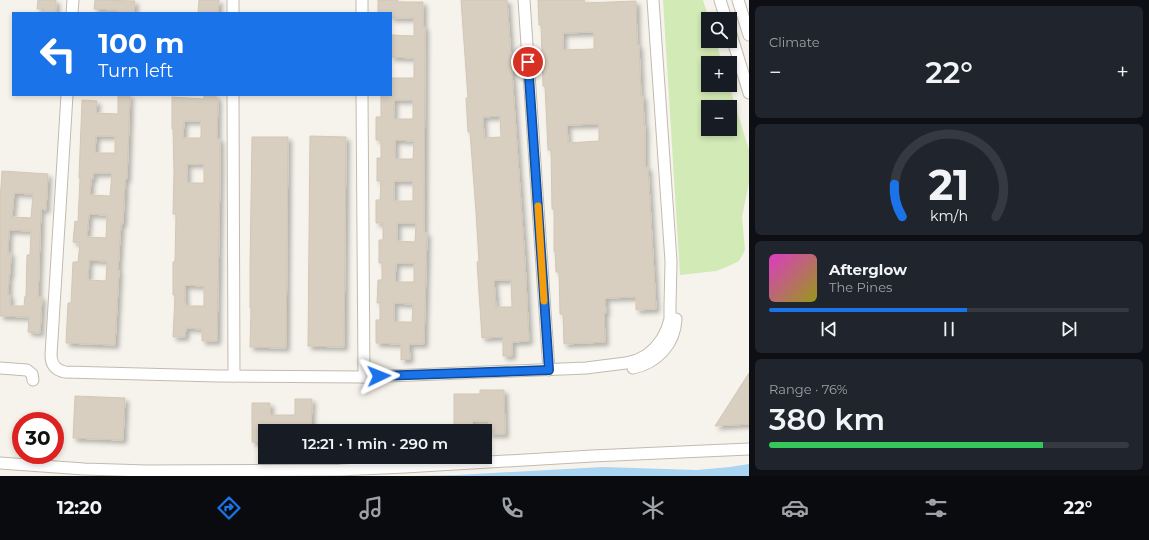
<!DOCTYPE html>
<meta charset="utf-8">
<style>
body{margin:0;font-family:Montserrat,sans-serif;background:#20242c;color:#f1f3f6;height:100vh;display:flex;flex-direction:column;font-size:15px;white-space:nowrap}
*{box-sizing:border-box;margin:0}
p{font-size:13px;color:#9ea1a6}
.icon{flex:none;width:22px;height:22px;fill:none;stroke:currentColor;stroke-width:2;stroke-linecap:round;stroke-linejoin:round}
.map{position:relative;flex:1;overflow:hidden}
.side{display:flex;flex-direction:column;gap:6px;padding:6px;background:#0d0f14;width:400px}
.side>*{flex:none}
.guide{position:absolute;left:12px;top:12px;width:380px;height:84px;border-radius:0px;box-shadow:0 2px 6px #0003;background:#1a73e8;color:#fff;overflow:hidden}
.tools{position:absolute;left:701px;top:12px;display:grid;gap:8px}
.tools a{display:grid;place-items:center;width:36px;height:36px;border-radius:0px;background:#171b24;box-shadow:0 2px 6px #0003;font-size:20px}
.speed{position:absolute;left:12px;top:412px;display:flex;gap:8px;font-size:20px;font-weight:700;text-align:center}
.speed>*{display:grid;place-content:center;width:52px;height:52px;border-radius:50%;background:#171b24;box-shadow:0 2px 6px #0003;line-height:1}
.speed .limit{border:6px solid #d22;background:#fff;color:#111}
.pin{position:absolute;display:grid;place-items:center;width:34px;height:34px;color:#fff;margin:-17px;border:2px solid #fff;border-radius:50%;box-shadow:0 1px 4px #0007}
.me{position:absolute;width:44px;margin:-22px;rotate:88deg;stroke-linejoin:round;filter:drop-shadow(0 0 3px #0008)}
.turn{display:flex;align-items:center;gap:14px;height:84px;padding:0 20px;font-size:18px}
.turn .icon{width:52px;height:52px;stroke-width:2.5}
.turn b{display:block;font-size:28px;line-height:34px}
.big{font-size:30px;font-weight:600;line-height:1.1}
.side .card{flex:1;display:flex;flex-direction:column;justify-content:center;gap:6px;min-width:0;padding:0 14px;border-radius:6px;background:#20242c}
.side .dial{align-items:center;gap:0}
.dial svg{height:104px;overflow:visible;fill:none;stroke:#363941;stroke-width:7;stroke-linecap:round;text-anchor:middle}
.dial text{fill:#f1f3f6;stroke:none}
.song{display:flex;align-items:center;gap:12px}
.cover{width:48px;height:48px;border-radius:6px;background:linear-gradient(135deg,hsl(310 70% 55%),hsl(60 70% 35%))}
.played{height:4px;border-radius:2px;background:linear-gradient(90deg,#1a73e8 55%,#363941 55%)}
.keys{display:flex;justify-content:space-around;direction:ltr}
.heat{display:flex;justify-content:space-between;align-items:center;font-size:22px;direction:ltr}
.charge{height:6px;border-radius:3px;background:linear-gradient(90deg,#34c759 76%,#363941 0)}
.trip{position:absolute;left:258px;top:424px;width:234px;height:40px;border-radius:0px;background:#171b24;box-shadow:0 2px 6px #0003;font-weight:600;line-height:40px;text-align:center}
.tab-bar{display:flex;height:64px;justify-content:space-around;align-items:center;background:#090b0e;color:#9ea1a6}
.tab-bar .icon{width:28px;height:28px}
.tab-bar .on{color:#1a73e8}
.tab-bar b{font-size:18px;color:#f1f3f6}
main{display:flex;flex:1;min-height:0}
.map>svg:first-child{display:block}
</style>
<main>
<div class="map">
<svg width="749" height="476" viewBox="0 0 749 476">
<defs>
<filter id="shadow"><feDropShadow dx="3.5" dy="3.5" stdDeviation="2" flood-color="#0004"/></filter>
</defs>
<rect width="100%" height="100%" fill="#f6f3ec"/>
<!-- green -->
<path fill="#d2eab5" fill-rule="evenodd" d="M663,0h40l6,19h-1v22h8l6,22h-14v22h21l20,65v33l-7,34 3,33 -6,11 -12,6 -11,4 -36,4zM708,107h22v22h-22z"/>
<!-- water -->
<polygon fill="#a9d4f2" points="749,464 749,476 413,476 457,475 603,467 697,470 730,467"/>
<!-- building -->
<g fill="#d8cfc1" stroke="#d3c7b4" fill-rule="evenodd" filter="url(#shadow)">
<polygon points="38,0 56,0 56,13 43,13 44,9 37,9"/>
<polygon points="95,0 135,1 134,13 117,13 117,10 94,9"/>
<polygon points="199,0 219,0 218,13 198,13"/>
<path d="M378,0h20v2h25v25h2l-1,206h3l-3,111h-15l1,15 -9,1v-16l-25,-1v-23h4v-17h-3l1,-23h4v-17h-3v-23h4v-17h-7v-23h4l1,-19h-4v-23h4v-18h-5v-23h5v-22h10v-17h23v-20l-23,-1v-22l23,1v-18h-23v-5h-13zM394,100h19v19h-19zM395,140l19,1 -1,18h-18zM394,181h19v20h-19zM397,223h19l-1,19 -18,-1zM396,263h18v19h-19zM394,303l19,1 -1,18h-18z"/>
<path d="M461,0h46l18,262 4,79 -17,1v14h-9v-19l-21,1 -5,-76h2l-3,-50 -6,-80h-2l-2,-34h2zM500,116l1,21 -17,1 -1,-21zM494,280h17l1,27h-16z"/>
<path d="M538,0h46l1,3 51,-2 1,44h2l2,51h2l1,29h1v42h3l8,142 -20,1v-13l-31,1 1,15h-2l1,29 -41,2 -1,-30h-3l-1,-42h-3l-1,-21h-1v-42h-2l-1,-59h-3l-3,-64h-2l-2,-61h-2zM594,32v17l-31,1v-17zM599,124v17l-31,2 -1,-18z"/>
<path d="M118,95h12l-3,84h-2l-2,45 -2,-1 -3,47h1l-4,75 -49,-2 2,-40h3l2,-41h5l2,-19 -7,-1 2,-21 3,1 2,-44h-1l3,-78 15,1 -1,12 22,1zM96,136h19v17h-20zM93,173h19l-2,23 -20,-1 1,-16h2zM89,214l18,1 -1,23 -19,-1zM89,260l18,1 -1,20 -18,-1z"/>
<path d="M204,95h12v4h2l-1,40h3v37l-3,165h-15v-12l-16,-1 -1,9h-12l2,-42h-2v-33h2l1,-48h-3l1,-41 -1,-44h-1v-32l32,2zM184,121h17v17h-18zM187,164h17v19h-17zM185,285l19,1v20h-18v-3h-1z"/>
<polygon points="310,136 346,137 344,347 308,346"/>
<polygon points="252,137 288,137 286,348 250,347 251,308 250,308 250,268"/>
<path d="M2,171l46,3 -2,36 -5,-1 -3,88h4l-2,36 -12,-1 1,-15 -29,-1v-114zM14,193l19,1 -2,24 -19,-1zM9,230l22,1 -1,24h-3l-1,41h-1l-1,10h-14v-11h-2l1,-20h1l1,-22h-3z"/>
<polygon points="749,373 749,424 715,426"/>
<polygon points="480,390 504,390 505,434 489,434 489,421 472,421 472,431 454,431 454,394 480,394"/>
<polygon points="75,396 125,398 123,440 73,438"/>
<polygon points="295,399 312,399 311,431 295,431 295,429 270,428 270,431 265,431 265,443 252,442 252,403 270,403 270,415 295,415"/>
</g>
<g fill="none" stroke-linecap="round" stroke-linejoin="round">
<!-- minor casing -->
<g stroke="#c2bbae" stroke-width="13">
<g id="minor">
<polyline points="233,0 233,13"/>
<polyline points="362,0 362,13"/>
<polyline points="524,0 549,370"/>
<polyline points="720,0 726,19"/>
<polyline points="738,0 749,35"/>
<polyline points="72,13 73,0"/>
<polyline points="730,31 749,93"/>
<path d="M67,95l-16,260c0,9 4,15 14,17l152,4 147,1 222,-9 40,-5 11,-3 10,-5 8,-7 7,-9 5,-10 3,-10v-13l1,-45 -18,-261"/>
<polyline points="233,95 234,376"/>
<polyline points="362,95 364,377"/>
<polyline points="0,368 27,370 32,374 33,380"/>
<path d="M633,368c24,-5 42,-24 43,-49"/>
<polyline points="0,463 84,469 147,471 340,470 405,467 592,456 749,449"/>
</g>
</g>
<!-- minor -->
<use href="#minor" stroke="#fff" stroke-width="11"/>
</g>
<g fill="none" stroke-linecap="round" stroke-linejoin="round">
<!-- route casing -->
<g stroke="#114b97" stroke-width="10">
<polyline id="route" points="379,376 549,370 528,62"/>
</g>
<!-- route -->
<use href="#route" stroke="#1a73e8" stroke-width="7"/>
<!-- slow -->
<polyline stroke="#f59e0b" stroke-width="7" points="538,206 544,301"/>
</g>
</svg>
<div class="tools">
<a><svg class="icon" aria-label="search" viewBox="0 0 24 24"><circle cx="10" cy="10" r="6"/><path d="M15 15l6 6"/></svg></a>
<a>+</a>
<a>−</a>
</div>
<div class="speed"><div class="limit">30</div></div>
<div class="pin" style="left:528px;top:62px;background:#d93025"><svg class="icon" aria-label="arrive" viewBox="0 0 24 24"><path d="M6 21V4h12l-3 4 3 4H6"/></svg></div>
<svg class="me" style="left:379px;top:376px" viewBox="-20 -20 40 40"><path d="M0-17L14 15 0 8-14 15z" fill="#1a73e8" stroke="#fff" stroke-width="4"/></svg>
<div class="trip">12:21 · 1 min · 290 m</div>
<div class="guide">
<div class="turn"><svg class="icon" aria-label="left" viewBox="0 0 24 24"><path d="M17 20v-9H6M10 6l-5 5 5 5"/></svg><div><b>100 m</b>Turn left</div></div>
</div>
</div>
<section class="side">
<div class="card"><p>Climate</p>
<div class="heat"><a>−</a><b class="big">22°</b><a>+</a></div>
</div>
<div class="card dial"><svg viewBox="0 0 100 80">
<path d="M14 69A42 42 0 1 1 86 69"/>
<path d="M14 69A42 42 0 0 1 8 44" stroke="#1a73e8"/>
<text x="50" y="56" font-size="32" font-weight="700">21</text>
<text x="50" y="72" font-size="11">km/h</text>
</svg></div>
<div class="card">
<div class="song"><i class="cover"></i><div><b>Afterglow</b><p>The Pines</p></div></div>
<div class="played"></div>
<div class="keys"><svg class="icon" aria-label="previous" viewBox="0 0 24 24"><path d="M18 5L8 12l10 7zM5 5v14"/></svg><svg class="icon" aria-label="pause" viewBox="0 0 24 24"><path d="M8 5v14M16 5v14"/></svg><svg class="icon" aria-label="next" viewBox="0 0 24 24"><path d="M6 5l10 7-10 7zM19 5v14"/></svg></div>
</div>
<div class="card"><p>Range · 76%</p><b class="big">380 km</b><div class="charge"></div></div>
</section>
</main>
<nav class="tab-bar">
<b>12:20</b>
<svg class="icon on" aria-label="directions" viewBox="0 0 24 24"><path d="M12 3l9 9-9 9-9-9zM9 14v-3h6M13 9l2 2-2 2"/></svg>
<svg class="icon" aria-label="music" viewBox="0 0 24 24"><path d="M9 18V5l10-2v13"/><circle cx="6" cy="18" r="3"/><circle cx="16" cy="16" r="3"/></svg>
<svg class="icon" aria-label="phone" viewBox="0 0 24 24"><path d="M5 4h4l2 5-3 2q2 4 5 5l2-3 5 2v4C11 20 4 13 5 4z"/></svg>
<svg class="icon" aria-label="climate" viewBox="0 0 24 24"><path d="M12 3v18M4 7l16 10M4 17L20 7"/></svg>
<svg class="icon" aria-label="car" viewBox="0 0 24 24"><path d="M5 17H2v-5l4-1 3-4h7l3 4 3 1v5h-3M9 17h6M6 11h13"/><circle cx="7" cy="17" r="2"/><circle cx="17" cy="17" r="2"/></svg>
<svg class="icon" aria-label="filters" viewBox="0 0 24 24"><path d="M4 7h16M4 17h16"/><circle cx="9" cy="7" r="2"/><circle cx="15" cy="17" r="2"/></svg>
<b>22°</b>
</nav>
